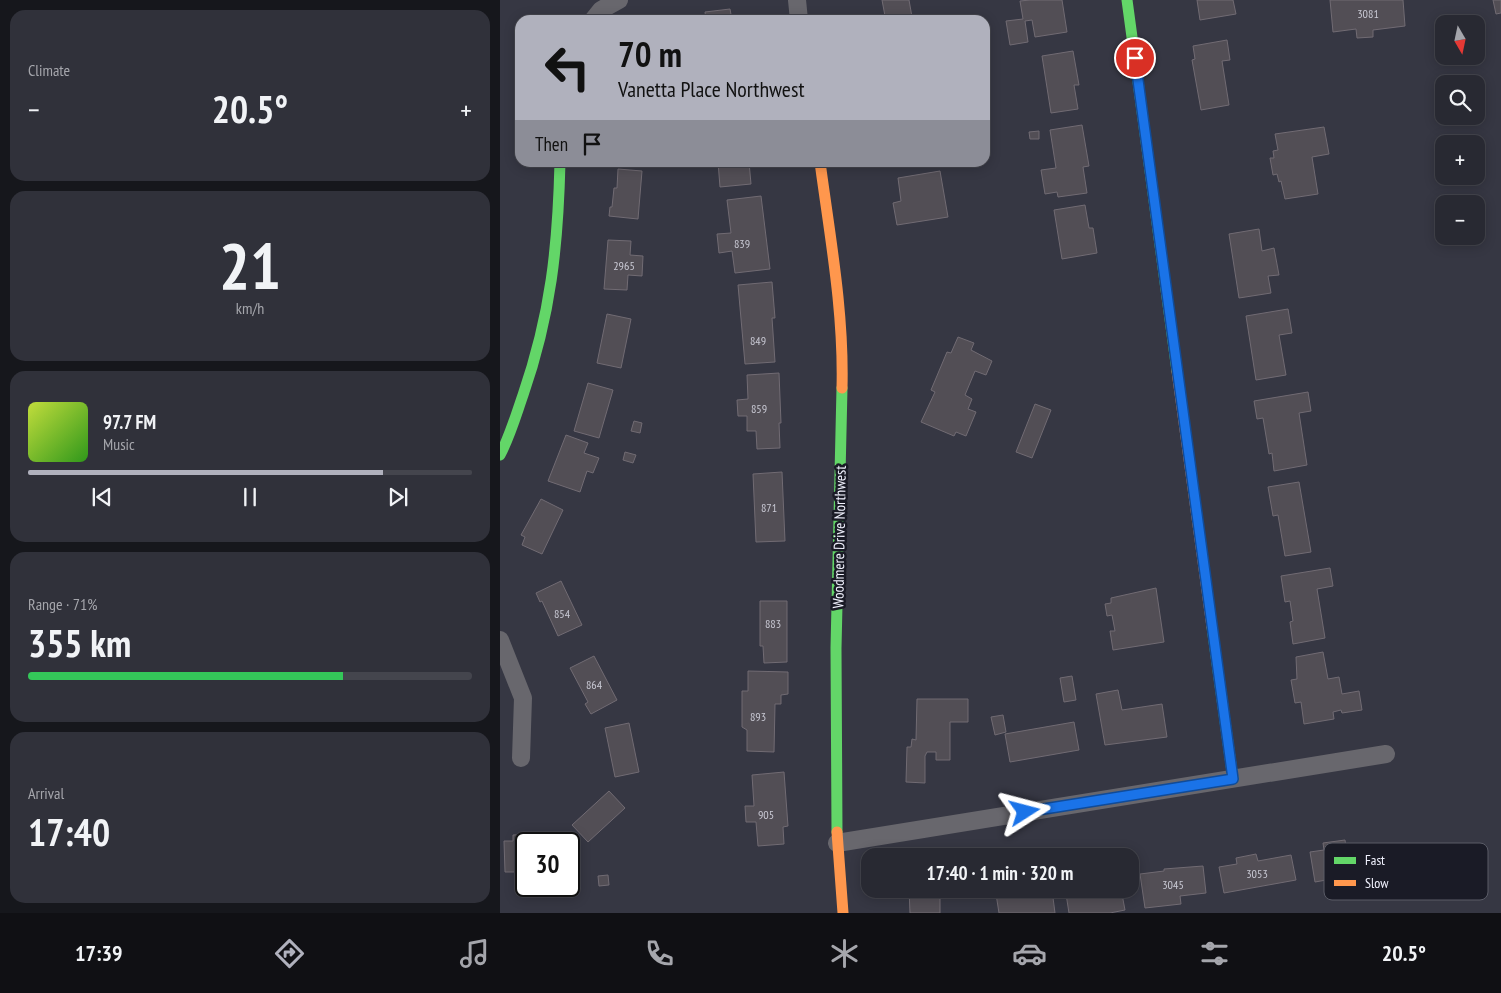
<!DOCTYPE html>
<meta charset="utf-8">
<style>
body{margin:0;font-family:"PT Sans Narrow",sans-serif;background:#30313a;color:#f1f3f6;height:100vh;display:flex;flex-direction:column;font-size:19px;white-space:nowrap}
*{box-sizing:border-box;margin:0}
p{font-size:16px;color:#a5a6ac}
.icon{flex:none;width:28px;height:28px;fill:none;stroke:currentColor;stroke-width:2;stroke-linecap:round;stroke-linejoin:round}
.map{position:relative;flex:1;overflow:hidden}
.sheet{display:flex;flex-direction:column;gap:10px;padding:10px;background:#16171c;width:500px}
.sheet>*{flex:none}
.banner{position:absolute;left:15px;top:15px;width:475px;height:152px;border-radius:15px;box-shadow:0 2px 12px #0003,0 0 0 1px #44454d;background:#b0b1bd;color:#111;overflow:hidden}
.needle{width:32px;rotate:171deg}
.buttons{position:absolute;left:935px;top:15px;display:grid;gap:10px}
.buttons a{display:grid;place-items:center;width:50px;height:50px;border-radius:10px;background:#282932;box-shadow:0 2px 12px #0003,0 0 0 1px #44454d;font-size:25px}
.speed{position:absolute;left:15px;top:832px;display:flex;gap:10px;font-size:25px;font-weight:700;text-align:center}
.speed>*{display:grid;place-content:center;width:65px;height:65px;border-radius:50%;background:#282932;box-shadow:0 2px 12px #0003,0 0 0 1px #44454d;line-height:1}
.speed .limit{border:2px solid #111;border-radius:8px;background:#fff;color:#111}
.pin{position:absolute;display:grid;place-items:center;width:42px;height:42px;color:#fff;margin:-21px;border:2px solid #fff;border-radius:50%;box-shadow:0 1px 5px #0007}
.me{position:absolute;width:55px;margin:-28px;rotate:81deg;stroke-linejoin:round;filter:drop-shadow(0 0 4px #0008)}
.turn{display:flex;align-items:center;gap:18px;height:105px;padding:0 20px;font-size:22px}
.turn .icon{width:65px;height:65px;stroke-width:2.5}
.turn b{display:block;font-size:35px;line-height:42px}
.then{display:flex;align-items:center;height:48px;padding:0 20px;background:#0003;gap:10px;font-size:19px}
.big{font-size:38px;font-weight:800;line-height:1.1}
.sheet .card{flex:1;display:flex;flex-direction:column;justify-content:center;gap:8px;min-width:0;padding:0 18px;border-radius:15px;background:#30313a}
.sheet .dial{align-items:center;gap:0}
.dial b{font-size:65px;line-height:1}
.song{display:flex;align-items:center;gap:15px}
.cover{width:60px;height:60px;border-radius:8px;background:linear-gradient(135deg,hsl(70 70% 55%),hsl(110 70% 35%))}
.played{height:5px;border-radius:2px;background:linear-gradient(90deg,#b0b1bd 80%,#44454d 80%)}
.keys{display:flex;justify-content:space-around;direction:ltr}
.heat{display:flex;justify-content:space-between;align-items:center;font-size:28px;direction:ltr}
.charge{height:8px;border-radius:4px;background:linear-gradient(90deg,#34c759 71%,#44454d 0)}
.trip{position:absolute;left:361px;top:848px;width:278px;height:50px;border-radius:15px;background:#282932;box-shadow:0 2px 12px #0003,0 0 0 1px #44454d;font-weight:800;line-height:50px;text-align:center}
.menu{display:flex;height:80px;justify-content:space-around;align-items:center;background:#101014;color:#a5a6ac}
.menu .icon{width:35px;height:35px}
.menu .selected{color:#b0b1bd}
.menu b{font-size:22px;color:#f1f3f6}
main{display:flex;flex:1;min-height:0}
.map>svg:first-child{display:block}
</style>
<main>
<section class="sheet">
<div class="card"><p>Climate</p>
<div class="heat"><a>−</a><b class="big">20.5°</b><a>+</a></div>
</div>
<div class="card dial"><b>21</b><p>km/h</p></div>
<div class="card">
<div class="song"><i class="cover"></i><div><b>97.7 FM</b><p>Music</p></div></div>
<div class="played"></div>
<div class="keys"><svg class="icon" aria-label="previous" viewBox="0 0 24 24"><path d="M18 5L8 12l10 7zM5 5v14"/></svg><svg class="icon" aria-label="pause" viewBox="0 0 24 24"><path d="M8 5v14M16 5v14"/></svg><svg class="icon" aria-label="next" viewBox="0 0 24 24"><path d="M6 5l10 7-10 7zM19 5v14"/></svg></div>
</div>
<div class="card"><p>Range · 71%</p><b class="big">355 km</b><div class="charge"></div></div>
<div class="card"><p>Arrival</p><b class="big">17:40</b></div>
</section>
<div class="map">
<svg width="1001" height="913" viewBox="0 0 1001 913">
<rect width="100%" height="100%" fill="#363743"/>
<!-- building -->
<g fill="#524e55" stroke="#716b73">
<polygon points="382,0 409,0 412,17 423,15 424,20 380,20 379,17 385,16"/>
<polygon points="530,0 562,0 567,32 535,37 532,20 525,21 528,42 510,45 506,21 523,19 520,1"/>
<polygon points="697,0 733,0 736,14 700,20"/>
<polygon points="830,0 903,0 905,26 873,30 873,37 857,38 856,29 833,32"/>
<polygon points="993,0 1001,0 1001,13 996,14"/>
<polygon points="230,9 232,20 206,20 205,12"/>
<polygon points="727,40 730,60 722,61 729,105 701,110 692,60 695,59 693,46"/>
<polygon points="573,51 579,85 574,85 578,109 551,113 542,56"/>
<polygon points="582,125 589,166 583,167 587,193 558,197 557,192 545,194 541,170 556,168 550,130"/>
<polygon points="824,127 829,154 812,157 818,194 785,199 781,181 779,182 777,174 773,175 770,158 774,158 773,151 778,150 775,134"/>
<polygon points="539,131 539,139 530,139 529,132"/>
<polygon points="218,162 249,162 251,184 220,187"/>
<polygon points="118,169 142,171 138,219 109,216 110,207 112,207 114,188 117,188"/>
<polygon points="440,171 448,217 397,225 393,203 401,201 398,178"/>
<polygon points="261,196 270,269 235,273 232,251 219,253 217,234 231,233 227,200"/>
<polygon points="585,205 589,228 593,228 597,253 562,259 554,210"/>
<polygon points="759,229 762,251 774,248 779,275 768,276 771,293 739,298 729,234"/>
<polygon points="108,240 131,241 130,255 143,256 142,276 128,275 127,290 104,289"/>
<polygon points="272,282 275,318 272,318 275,362 245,364 238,285"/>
<polygon points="788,309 792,333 779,335 786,375 756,380 746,316"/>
<polygon points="107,314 131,319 121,368 97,363"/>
<polygon points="458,337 474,343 471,350 492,361 486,375 475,371 465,395 472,399 468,409 476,412 466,436 456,432 454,436 421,422 435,392 431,390 447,352 451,353"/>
<polygon points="279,373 281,423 279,423 280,448 257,449 256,431 247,431 247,416 238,416 237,400 248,399 247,375"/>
<polygon points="88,383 113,390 99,438 74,431"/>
<polygon points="808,392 811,411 799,413 807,465 774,471 772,453 769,454 763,418 757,419 754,401"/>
<polygon points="535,404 551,410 532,458 516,452"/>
<polygon points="134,421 142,423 140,433 131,431"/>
<polygon points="66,435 88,443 84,453 99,458 93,473 87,471 80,492 48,481"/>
<polygon points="125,452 136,455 133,463 123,460"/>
<polygon points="282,472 285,541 256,542 253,474"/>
<polygon points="799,482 811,552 785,556 778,515 773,516 768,487"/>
<polygon points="41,499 63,510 42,554 22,545 25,537 21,535"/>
<polygon points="830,568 833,586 817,589 825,638 793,644 790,622 793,621 790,601 785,602 781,576"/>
<polygon points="61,581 82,625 58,636 42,601 40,602 36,593"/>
<polygon points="656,588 664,642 613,650 610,631 615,631 612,615 607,616 605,604 611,603 611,598"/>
<polygon points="260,601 287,601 287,662 264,663 263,646 260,646"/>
<polygon points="823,652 828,679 839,677 842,694 859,691 862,710 842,713 841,710 833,712 834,719 804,724 801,702 795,703 791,680 797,679 796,657"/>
<polygon points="94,656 117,700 91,714 85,704 88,702 70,668"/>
<polygon points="248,671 288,672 288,694 281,695 281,704 275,704 274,752 247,751 247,730 242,727 242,691 248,691"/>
<polygon points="572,676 576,700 564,702 560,678"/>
<polygon points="618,690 622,710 662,704 667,737 605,745 596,694"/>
<polygon points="417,699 468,699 468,722 450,722 450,760 436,760 436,752 427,752 425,756 425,783 406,782 407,747 411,747 412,739 416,740"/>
<polygon points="503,715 506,732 495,735 491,717"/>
<polygon points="574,722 579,750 510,762 505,734"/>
<polygon points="129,723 139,772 115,777 105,728"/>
<polygon points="284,772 288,826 283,827 284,844 258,846 256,822 246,822 245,806 254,806 252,775"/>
<polygon points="109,791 125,808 88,842 72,825"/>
<polygon points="34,834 35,838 54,837 55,844 26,844 26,863 17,863 17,872 5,872 4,841 13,841 13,835"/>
<polygon points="845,840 846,848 857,846 861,875 852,876 853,883 833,886 832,879 815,882 810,852 824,850 823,843"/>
<polygon points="756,854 758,861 791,855 796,880 724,893 719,867 737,864 736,858"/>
<polygon points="703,866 706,893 680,896 681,904 645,908 640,874 664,871 664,869"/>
<polygon points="108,875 109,885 99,886 98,876"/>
<polygon points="409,889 440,889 440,913 410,913"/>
<polygon points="593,889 621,889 625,910 610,913 569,913 566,894"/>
<polygon points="552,890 555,913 499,913 496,894 515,891 515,894"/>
</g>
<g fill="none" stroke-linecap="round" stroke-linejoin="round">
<!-- street -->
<g stroke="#68676d" stroke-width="18">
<polyline points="297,0 299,20"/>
<polyline points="93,20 101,10 119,0"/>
<polyline points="0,640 23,698 21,758"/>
<polyline points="337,843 886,754"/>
</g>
<!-- fast -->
<g stroke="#63d668" stroke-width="11">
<polyline points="627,0 677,371"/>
<path d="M0,455c10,-19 16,-40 23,-60 28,-81 35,-149 37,-233"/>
<polyline points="712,627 733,779"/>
<polyline points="337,832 336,648 342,388"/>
</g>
<!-- slow -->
<g stroke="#ff974d" stroke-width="11">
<path d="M320,162c10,75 24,150 22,226"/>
<polyline points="677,371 712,627"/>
<polyline points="337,832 343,913"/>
</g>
</g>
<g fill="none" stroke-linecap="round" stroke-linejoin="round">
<!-- route casing -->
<g stroke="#114b97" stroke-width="12">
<polyline id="route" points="525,812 733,779 635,58"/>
</g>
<!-- route -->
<use href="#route" stroke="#1a73e8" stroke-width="9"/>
</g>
<g text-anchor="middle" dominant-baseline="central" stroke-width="5" stroke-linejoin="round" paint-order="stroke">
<!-- number labels -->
<g font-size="12" fill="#c9c9d4">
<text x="868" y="13">3081</text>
<text x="242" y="243">839</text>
<text x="124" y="265">2965</text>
<text x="258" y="340">849</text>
<text x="259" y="408">859</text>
<text x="269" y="507">871</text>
<text x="62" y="613">854</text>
<text x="273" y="623">883</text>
<text x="94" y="684">864</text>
<text x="258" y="716">893</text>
<text x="266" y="814">905</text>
<text x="757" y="873">3053</text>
<text x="673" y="884">3045</text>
</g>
<!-- street labels -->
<g font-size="15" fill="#f1f2fe" stroke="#1a1b26">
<text transform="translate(339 537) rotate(-89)">Woodmere Drive Northwest</text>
</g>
</g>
<!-- legend -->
<rect x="824" y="843" width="164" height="57" rx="8" fill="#1a1b26" stroke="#5a5c67" stroke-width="1"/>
<rect x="834" y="857" width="22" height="7" fill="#63d668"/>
<rect x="834" y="880" width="22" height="6" fill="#ff974d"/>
<g font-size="14" fill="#f1f2fe">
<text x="865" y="865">Fast</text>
<text x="865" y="888">Slow</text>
</g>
</svg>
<div class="buttons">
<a><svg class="needle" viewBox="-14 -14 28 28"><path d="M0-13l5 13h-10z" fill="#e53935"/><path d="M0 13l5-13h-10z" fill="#a5a6ac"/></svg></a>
<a><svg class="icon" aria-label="search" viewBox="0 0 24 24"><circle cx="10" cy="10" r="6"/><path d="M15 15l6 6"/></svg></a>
<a>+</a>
<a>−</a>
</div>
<div class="speed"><div class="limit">30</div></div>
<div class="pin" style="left:635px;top:58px;background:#d93025"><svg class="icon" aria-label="arrive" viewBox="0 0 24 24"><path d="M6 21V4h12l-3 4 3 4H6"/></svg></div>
<svg class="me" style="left:525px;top:812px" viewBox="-20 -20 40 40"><path d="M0-17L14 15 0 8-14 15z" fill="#1a73e8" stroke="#fff" stroke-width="4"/></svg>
<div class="trip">17:40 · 1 min · 320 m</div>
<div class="banner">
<div class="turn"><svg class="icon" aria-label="left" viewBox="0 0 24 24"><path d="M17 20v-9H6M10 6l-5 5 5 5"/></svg><div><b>70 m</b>Vanetta Place Northwest</div></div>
<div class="then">Then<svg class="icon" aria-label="arrive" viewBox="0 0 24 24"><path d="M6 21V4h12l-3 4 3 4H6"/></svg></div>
</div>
</div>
</main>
<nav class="menu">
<b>17:39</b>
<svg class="icon selected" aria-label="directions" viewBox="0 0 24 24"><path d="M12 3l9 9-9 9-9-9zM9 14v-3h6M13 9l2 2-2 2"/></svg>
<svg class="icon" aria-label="music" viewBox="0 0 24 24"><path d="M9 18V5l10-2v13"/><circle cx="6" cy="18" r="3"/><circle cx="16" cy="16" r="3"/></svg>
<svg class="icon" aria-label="phone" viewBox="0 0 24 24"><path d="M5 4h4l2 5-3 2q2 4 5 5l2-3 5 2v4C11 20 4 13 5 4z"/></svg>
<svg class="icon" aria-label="climate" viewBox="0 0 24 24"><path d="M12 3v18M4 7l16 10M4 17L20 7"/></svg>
<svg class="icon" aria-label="car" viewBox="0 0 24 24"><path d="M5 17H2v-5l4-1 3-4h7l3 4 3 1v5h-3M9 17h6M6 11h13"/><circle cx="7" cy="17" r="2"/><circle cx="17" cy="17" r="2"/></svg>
<svg class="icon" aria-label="filters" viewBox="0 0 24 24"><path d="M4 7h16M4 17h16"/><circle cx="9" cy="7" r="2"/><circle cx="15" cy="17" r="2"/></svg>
<b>20.5°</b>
</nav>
